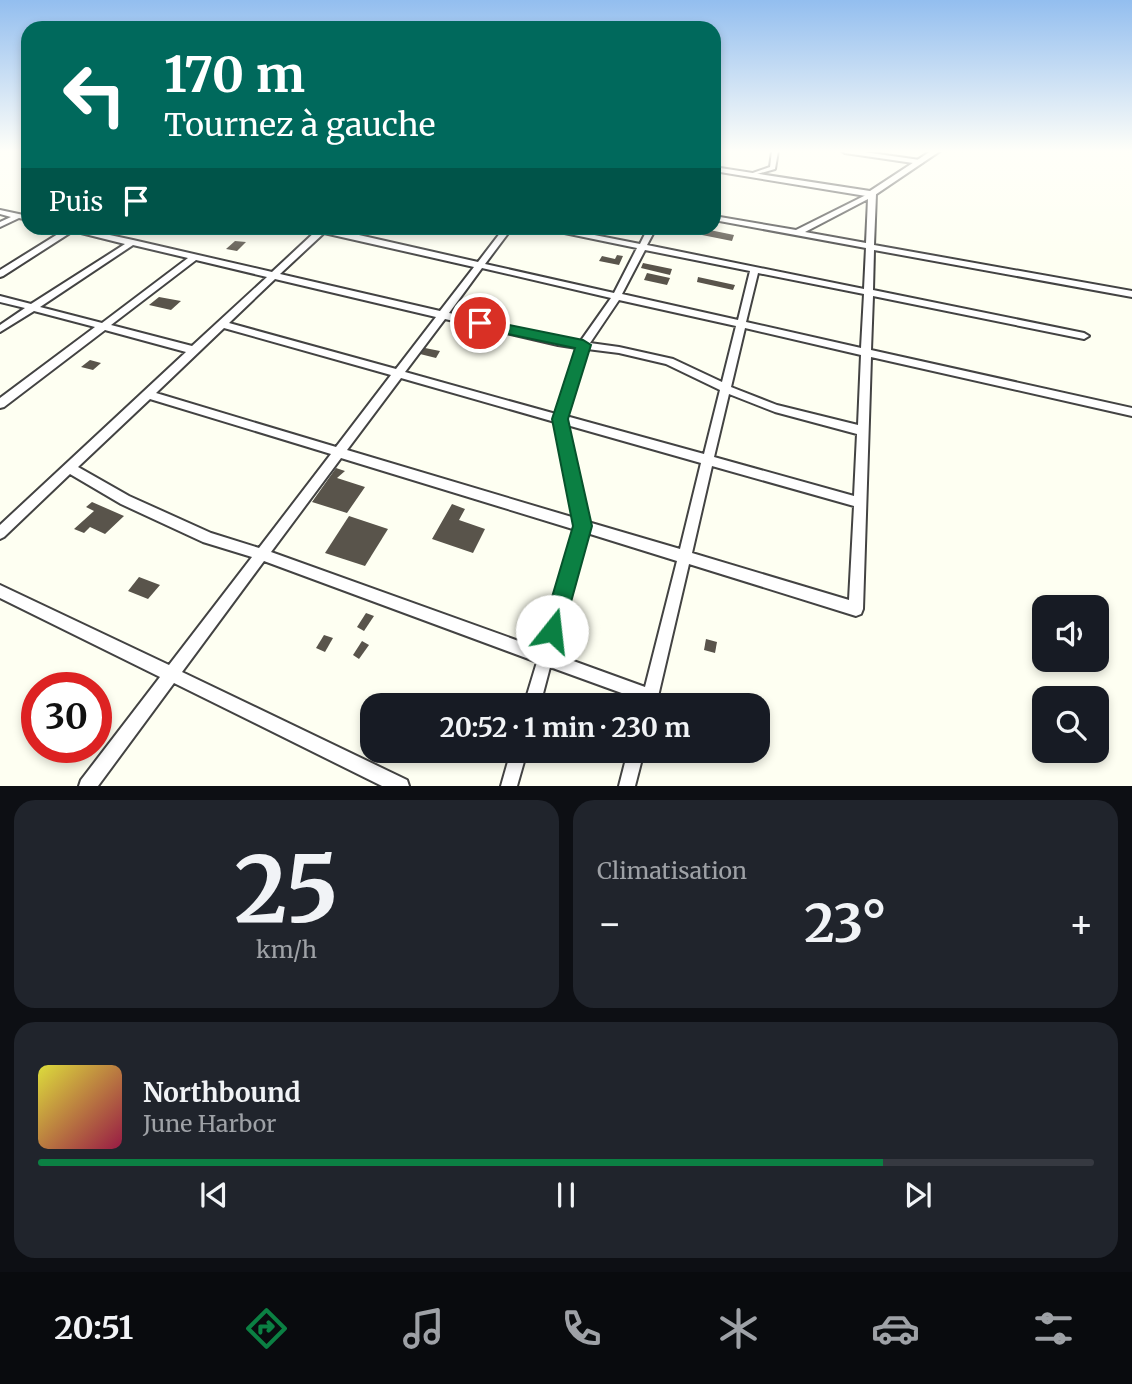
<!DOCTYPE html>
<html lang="fr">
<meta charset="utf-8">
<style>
body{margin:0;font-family:Merriweather,serif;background:#20242c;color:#f1f3f6;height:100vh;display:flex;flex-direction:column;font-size:26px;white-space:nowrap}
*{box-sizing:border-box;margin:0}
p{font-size:23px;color:#9ea1a6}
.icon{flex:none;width:38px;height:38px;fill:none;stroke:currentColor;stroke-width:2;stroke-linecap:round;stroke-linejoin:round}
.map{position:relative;height:786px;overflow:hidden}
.details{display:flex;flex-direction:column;gap:14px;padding:14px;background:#0d0f14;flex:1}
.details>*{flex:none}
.hud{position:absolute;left:21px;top:21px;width:700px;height:214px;border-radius:21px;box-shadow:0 4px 10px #0003;background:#00695c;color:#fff;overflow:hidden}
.fabs{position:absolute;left:1032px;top:595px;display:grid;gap:14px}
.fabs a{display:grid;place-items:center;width:77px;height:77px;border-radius:14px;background:#171b24;box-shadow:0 4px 10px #0003;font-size:35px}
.speed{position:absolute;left:21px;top:672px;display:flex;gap:14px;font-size:35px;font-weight:700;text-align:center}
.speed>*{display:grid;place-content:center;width:91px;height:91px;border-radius:50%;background:#171b24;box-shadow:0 4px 10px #0003;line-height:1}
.speed .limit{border:10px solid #d22;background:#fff;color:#111}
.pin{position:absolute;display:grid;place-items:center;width:60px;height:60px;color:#fff;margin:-30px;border:4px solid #fff;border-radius:50%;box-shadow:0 2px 7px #0007}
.me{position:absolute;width:77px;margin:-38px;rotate:16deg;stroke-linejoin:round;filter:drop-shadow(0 0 5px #0008)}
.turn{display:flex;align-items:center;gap:24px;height:147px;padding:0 28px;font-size:32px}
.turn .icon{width:91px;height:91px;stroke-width:2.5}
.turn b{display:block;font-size:49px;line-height:60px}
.then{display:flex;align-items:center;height:66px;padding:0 28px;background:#0003;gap:14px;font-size:26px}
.big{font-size:52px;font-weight:700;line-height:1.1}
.details .tile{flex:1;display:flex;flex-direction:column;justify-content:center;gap:10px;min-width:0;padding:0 24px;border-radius:21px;background:#20242c}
.details .dial{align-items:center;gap:0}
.dial b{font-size:91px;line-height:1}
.song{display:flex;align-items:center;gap:21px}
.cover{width:84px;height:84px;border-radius:10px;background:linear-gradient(135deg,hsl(60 70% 55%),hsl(340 70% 35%))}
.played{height:7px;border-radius:4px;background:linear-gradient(90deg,#0b8043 80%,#363941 80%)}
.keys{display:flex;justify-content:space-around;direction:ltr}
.heat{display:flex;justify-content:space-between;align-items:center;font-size:38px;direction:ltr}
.details .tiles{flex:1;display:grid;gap:14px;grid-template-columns:1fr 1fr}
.tile:last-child{grid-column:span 2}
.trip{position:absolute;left:360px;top:693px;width:410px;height:70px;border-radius:21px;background:#171b24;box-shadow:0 4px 10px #0003;font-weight:700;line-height:70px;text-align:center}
.tabs{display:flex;height:112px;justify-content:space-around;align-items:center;background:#090b0e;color:#9ea1a6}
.tabs .icon{width:49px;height:49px}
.tabs .selected{color:#0b8043}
.tabs b{font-size:32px;color:#f1f3f6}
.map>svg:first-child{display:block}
</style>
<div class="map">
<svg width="1132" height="786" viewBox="0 0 1132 786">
<rect width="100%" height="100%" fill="#fefff2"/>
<!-- building -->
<g fill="#59544b">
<polygon points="700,228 734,235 732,241 697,234"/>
<polygon points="235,241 246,242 237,251 226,249"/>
<polygon points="617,255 623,256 619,265 599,261 602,256 615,259"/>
<polygon points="643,263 672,269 670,275 641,268"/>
<polygon points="647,273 670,278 667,285 644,280"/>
<polygon points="698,277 735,285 733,290 697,282"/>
<polygon points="159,297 181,301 171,310 149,305"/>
<polygon points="425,348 440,351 436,358 420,354"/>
<polygon points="90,360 101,363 93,370 81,367"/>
<polygon points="336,468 345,471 337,478 365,487 347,513 312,502"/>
<polygon points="92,502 124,516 105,534 90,527 84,533 74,529 94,511 86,507"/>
<polygon points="452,504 465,509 459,520 485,529 473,553 432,539"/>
<polygon points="349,516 388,529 365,566 325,553"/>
<polygon points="139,577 160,585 148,599 128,591"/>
<polygon points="366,613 374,616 364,631 357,627"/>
<polygon points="324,635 333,638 325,652 316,648"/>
<polygon points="706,639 717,642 715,653 704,650"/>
<polygon points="362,641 369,645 359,659 353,655"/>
</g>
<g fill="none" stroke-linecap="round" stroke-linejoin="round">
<!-- minor casing -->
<g stroke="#434343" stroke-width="4">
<g id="minor">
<polygon points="772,151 778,151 775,169 750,176 750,174 770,167"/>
<polygon points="842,151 857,151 920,160 923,162 920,164 845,153"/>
<path d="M872,192l4,2 -2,51 258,46v6l-258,-47 -1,40 211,43 5,3 -5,3 -211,-43 -2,54 261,58v8l-261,-59 -8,252 -2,5 -5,2 -167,-52 -33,141h-16l1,-5 -91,-33 -10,38h-16l13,-43 -273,-101 -82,111 225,108 2,6h-27l-208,-103 -76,103h-19l2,-6 79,-103 -160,-79v-13l169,80 83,-108 -49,-15 -82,-38 -51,-30 -66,63 -4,2v-14l186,-173 -81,-22 -101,77 -4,1v-10l95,-71 -61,-16 -34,21v-7l25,-17 -25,-6v-6l31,8 94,-60 -52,-13 -70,45 -3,1v-7l66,-41 -1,-1h12l56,12 139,32 44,-41 -5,-1 -1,-2h18l150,34 26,-34h8l-27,36 129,29 23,-45 -87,-18 -4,-2h13l81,16 8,-16h8l-9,17 217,44 2,-41 -152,-28v-4l82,14zM868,199l-2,44 -61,-11zM324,233l150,34 -34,44 -160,-37zM133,245l55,13 -86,65 -62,-16zM645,250l105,21 -12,49 -116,-26zM196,260l71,17 -75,69 -81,-21zM482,268l129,30 -31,44 -22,-3 -109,-26zM758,273l106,21 -3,54 -115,-26zM275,279l161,38 -40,52 -167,-46zM619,300l117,26 -14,56 -49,-23 -54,-12 -29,-4zM445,319l113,26 19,3 -21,66 -151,-42zM224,328l167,47 -55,72 -180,-54zM745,328l116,27 -3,70 -81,-20 -46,-18zM587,349l32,4 47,11 54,26 -16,64 -138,-38zM401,378l154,44 20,96 -228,-68zM729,394l46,18 82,22 -3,62 -140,-39zM150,399l181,55 -72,94 -48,-15 -82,-37 -51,-29zM567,425l134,38 -21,86 -92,-27zM341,458l235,72 -35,119 -270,-97zM712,466l142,40 -5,94 -157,-47zM587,533l90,28 -32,126 -91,-33z"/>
<polygon points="0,210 28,216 28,220 19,218 0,227 0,222 11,217 0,214"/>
<polygon points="511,751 527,751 517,786 501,786"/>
<polygon points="628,751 644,751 635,786 619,786"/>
</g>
</g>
<!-- tertiary casing -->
<g stroke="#434343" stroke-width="4">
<polygon id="tertiary" points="931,151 940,151 872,197 714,171 714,167 870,191"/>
</g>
<!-- minor -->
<use href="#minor" fill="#fff" fill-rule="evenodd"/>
<!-- tertiary -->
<use href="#tertiary" fill="#fff" fill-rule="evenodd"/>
</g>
<!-- sky -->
<linearGradient id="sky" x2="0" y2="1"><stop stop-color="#93beef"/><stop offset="0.58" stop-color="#fffff9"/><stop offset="1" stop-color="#fffff9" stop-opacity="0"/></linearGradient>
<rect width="1132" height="261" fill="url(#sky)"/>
<!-- route -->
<polygon fill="#0b8043" stroke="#07532c" stroke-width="2" points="480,319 583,340 591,345 568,419 592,526 563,631 560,639 552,642 545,639 542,631 573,526 552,419 575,348 475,327 475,320"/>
</svg>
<div class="fabs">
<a><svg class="icon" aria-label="sound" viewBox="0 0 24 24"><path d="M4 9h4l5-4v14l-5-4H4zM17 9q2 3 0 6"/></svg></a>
<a><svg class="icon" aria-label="search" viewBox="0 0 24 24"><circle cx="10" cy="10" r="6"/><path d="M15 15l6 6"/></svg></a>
</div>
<div class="speed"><div class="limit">30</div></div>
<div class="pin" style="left:480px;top:323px;background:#d93025"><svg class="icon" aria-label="arrive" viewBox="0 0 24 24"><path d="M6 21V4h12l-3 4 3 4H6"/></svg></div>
<svg class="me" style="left:552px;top:631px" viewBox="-20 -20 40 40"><circle r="19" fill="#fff"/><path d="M0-13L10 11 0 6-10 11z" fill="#0b8043"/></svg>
<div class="trip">20:52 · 1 min · 230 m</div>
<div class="hud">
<div class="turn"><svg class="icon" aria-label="left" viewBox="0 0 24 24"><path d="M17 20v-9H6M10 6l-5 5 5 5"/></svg><div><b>170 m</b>Tournez à gauche</div></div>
<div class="then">Puis<svg class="icon" aria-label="arrive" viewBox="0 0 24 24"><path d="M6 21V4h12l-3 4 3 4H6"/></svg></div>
</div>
</div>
<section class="details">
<div class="tiles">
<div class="tile dial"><b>25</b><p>km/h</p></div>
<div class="tile"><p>Climatisation</p>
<div class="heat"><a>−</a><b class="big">23°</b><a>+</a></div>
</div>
<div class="tile">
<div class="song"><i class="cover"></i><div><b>Northbound</b><p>June Harbor</p></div></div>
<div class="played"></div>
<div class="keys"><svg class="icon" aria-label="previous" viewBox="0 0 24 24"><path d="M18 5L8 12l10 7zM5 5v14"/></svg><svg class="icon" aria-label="pause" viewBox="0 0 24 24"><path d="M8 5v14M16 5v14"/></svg><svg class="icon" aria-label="next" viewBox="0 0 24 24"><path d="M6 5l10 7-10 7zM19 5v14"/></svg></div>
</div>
</div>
</section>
<nav class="tabs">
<b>20:51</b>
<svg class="icon selected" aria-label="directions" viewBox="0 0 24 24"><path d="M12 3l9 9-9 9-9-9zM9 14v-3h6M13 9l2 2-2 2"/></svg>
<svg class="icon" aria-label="music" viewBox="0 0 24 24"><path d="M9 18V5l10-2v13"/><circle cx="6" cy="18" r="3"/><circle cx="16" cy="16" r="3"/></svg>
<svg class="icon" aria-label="phone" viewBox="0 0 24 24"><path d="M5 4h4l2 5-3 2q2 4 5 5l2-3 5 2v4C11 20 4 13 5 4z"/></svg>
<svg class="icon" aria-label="climate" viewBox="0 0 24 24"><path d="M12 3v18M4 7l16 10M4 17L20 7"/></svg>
<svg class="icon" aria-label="car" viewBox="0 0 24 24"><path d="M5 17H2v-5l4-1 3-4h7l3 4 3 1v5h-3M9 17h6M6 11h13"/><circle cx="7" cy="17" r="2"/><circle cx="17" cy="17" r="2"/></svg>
<svg class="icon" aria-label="filters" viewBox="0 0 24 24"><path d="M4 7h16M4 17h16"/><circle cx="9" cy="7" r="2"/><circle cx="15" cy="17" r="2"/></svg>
</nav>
